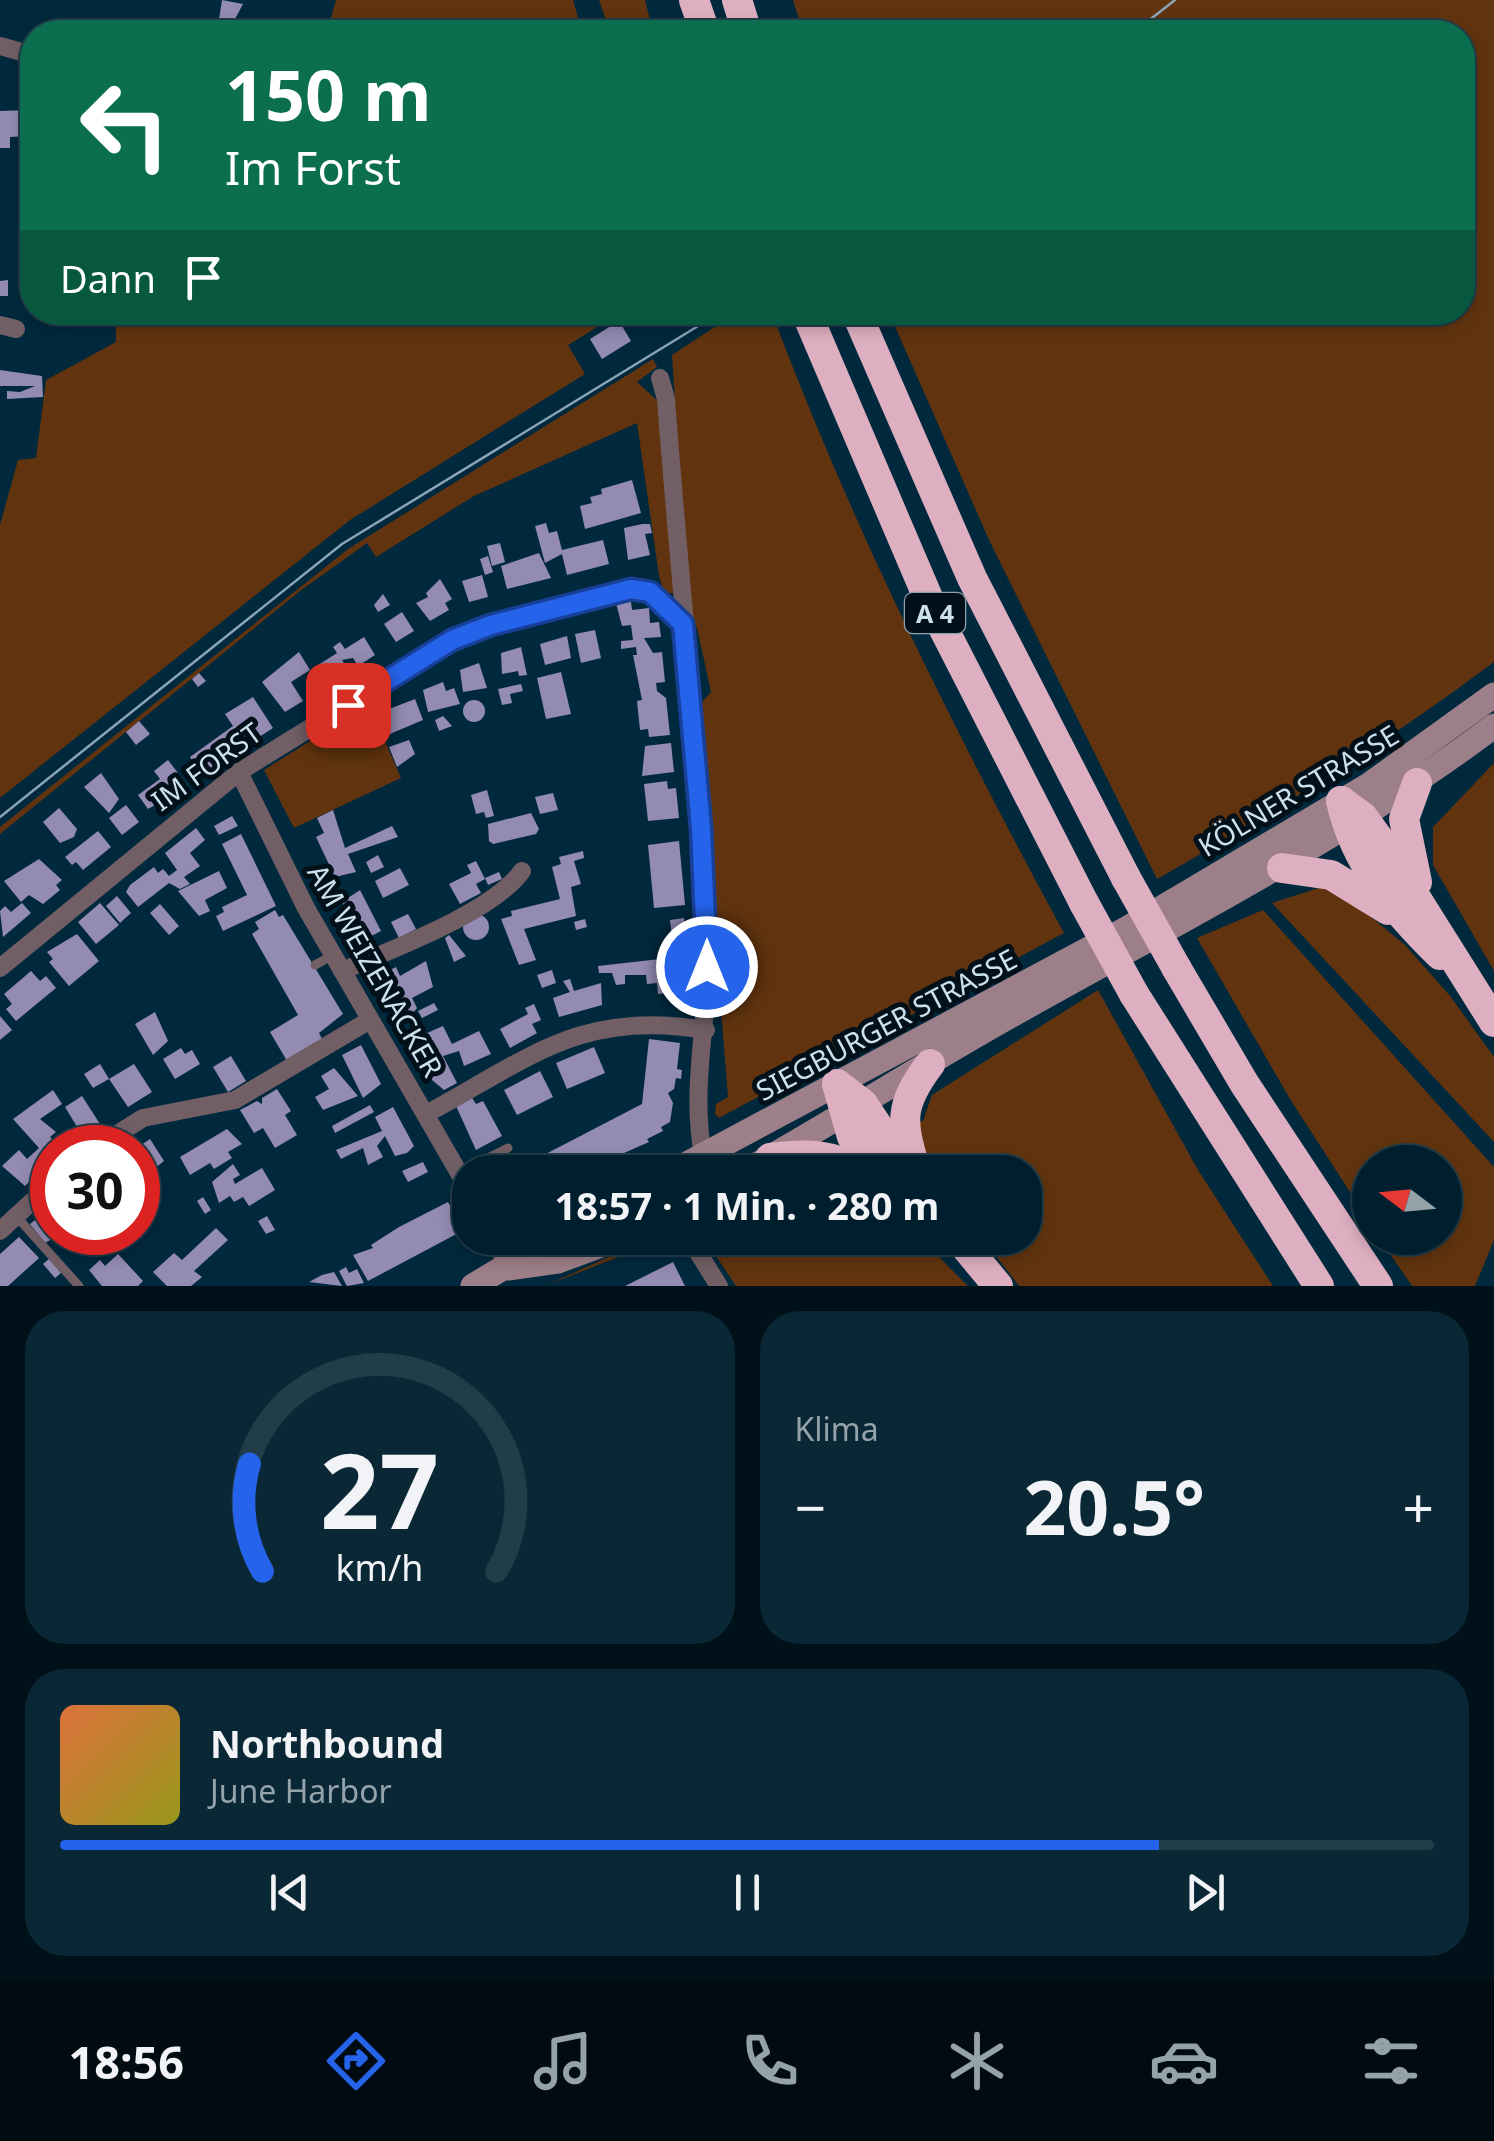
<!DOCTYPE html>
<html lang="de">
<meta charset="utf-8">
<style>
body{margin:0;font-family:"Noto Sans",sans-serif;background:#0a2736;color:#f1f3f6;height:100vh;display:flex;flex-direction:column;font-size:38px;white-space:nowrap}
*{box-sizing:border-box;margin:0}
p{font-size:32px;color:#95a2aa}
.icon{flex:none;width:55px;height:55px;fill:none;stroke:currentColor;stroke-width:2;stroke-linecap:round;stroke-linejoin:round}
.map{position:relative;height:1286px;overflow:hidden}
.side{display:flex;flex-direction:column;gap:25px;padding:25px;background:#001119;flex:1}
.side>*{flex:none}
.hud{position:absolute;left:20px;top:20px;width:1455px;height:305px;border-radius:40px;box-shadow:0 5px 15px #0003,0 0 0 2px #223d4a;background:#0b6e4f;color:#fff;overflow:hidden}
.needle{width:65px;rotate:286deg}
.fabs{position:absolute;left:1352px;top:1145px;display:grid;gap:20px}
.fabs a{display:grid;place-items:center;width:110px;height:110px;border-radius:50%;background:#001f2e;box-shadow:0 5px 15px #0003,0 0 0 2px #223d4a;font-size:50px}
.speed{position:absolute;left:30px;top:1125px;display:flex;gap:20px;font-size:50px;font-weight:700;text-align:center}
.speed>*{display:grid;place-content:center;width:130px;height:130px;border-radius:50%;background:#001f2e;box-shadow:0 5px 15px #0003,0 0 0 2px #223d4a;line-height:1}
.speed .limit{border:15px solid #d22;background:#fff;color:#111}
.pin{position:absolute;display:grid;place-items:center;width:85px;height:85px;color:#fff;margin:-42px;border-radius:20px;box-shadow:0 5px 15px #0006}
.me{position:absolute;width:110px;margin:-55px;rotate:0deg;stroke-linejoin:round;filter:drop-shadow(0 0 8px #0008)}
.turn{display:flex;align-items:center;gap:35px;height:210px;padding:0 40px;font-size:45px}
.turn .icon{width:130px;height:130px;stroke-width:2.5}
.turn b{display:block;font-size:70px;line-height:85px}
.then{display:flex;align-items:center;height:95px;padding:0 40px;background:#0003;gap:20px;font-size:38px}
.big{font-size:75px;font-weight:700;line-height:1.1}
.side .widget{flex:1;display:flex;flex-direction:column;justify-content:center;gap:15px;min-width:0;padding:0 35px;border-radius:40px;background:#0a2736}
.side .dial{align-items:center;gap:0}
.dial svg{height:260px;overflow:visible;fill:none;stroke:#223d4a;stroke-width:7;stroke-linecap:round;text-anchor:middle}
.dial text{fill:#f1f3f6;stroke:none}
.song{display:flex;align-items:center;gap:30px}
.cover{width:120px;height:120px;border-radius:15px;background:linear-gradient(135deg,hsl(20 70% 55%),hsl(60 70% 35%))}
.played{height:10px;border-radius:5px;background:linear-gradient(90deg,#2563eb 80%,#223d4a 80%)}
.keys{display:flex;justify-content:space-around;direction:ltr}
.heat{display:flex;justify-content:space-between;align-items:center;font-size:55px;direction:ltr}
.side .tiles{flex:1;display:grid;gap:25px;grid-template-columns:1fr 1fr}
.widget:last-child{grid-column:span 2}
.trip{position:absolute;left:452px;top:1155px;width:590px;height:100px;border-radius:40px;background:#001f2e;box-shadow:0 5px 15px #0003,0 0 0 2px #223d4a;font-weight:700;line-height:100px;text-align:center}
.menu{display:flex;height:160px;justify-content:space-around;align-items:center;background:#000c12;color:#95a2aa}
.menu .icon{width:70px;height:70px}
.menu .on{color:#2563eb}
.menu b{font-size:45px;color:#f1f3f6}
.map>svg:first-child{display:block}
</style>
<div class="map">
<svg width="1494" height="1286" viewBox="0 0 1494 1286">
<rect width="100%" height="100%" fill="#00293d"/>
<!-- green -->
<g fill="#61340f">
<polygon points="336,0 573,0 582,32 327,32"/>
<polygon points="599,0 645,0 653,32 610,32"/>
<path d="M793,0h701v662c-107,80 -220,151 -337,217l-167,-337 -101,-229 573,-1v-280h-659z"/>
<polygon points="116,313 116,312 620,313 568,345 585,374 350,520 0,798 0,525 18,460 36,458 46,380 116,342"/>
<path d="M736,313h36c80,214 183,419 292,620l-345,185 -4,-4 1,-10 12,-7 -31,-389 14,-16 -14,-64 -8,-13 -17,-260z"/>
<polygon points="653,359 657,367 637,382 658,401 674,593 664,593 659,576 637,423 474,496 376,557 367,543 300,591 0,834 0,827 348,549"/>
<polygon points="369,704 401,778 294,828 264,770"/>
<polygon points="1494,763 1494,971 1433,865 1433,827"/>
<polygon points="1331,884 1405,945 1451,997 1494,1057 1494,1142 1272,903"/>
<polygon points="1263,910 1494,1167 1494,1240 1475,1286 1412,1286 1379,1238 1445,1238 1445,1162 1370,1162 1370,1223 1290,1099 1197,938"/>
<polygon points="1098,990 1198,1170 1273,1286 1019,1286 982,1238 1025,1238 1025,1172 934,1172 911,1121 923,1121 932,1095"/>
<polygon points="704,1238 920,1238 968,1286 736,1286"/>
<polygon points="646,1240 646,1246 547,1285"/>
</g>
<!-- building -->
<g fill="#948bb3">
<polygon points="222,0 243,4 235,19 272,32 217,32"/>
<polygon points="32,110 32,136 10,137 10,148 0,148 0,111"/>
<polygon points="8,280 8,296 0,296 0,281"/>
<polygon points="619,321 631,341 602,359 590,339"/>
<polygon points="0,370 42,376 43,397 7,399 7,391 20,392 35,386 0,386"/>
<polygon points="632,480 641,513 585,529 580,506 592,503 590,497 602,494 601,489"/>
<polygon points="546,523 549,533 557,531 562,550 603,540 609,564 567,575 562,554 545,563 535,526"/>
<polygon points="642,524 650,524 652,533 645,534 650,555 628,560 624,528"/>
<polygon points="500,543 505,562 492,566 487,546"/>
<polygon points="539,553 551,578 507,589 501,566"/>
<polygon points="488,556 493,572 485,575 480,559"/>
<polygon points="482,575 488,597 469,602 462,581"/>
<polygon points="440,579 452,599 445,603 449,610 430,621 416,603 428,597 426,593"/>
<polygon points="383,594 390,605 378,612 374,605"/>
<polygon points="631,602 632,610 649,608 650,623 659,622 661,637 644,638 653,653 662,652 665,682 656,683 657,691 666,698 670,735 649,737 648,729 640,730 637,701 642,700 633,655 637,655 636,647 621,649 621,641 633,640 631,625 622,626 616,603"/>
<polygon points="402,612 414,631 396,642 384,624"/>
<polygon points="595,630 601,658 581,663 575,634"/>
<polygon points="567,636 571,658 545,665 540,644"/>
<polygon points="364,637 375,655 358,666 353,658 342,660 349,671 323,688 312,669 337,653 333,647 340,642 345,649"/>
<polygon points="521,647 527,675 519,676 518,671 502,674 501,653"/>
<polygon points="299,652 310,670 291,682 303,701 285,712 262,682"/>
<polygon points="479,663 487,688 463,692 460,670"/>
<polygon points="561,672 571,714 546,719 537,678"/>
<polygon points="199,673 206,681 198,687 192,679"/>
<polygon points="443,682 446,691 454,688 460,704 428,712 423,690"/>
<polygon points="521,684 523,691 510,694 512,703 502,705 498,689"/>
<polygon points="253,697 273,728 248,744 239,730 246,745 208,772 203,765 198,769 190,757 233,726 225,714"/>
<polygon points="415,699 423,720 390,734 388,728 384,730 380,720 387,717 384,711"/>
<circle cx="474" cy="711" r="11"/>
<polygon points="443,716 452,726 439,731 435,720"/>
<polygon points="139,721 150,734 136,745 126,732"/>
<polygon points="409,740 415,754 397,767 389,747"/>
<polygon points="671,743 674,772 642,776 645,746"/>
<polygon points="168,760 188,786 148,809 138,795 160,779 154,771"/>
<polygon points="101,773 119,799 109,813 84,787"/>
<polygon points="667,781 668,789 676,788 679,818 648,821 644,784"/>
<polygon points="487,790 494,816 486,818 484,812 476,814 471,795"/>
<polygon points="553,793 558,810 540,814 535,797"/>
<polygon points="126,805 139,822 122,835 109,818"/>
<polygon points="59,808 77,829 74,837 60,843 43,822"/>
<polygon points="333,810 345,848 392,826 398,837 348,854 356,872 335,877 316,837 324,833 317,818"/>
<polygon points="531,813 539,829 536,834 493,844 489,841 488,824"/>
<polygon points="232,816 238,826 219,835 214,826"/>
<polygon points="196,828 205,840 190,853 200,866 184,877 190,884 180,889 169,883 138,907 126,892 130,885 154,867 158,873 163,869 169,876 177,870 165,853"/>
<polygon points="98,831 111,847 83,870 76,862 72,865 65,857"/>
<polygon points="241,834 276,906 223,931 216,916 224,912 222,907 247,895 222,844"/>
<polygon points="679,841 685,905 654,908 648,845"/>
<polygon points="583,851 584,858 574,861 581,884 571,887 576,916 524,929 536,960 519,965 501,919 512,916 511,911 560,899 552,867 561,864 559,857"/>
<polygon points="378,855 384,867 371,873 366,862"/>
<polygon points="39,859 62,880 56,885 60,890 43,904 29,895 21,902 4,881"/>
<polygon points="476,861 485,879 476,884 481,893 460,904 449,884 471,873 467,865"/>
<polygon points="400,868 409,885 383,898 375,881"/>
<polygon points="219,871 227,888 205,900 210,911 199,916 178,891"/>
<polygon points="499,872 502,879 488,885 485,878"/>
<polygon points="360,890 381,931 362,941 342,902"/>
<polygon points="117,896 131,913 120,923 106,906"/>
<polygon points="22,903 31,913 3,937 0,911 5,906 11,912"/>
<polygon points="100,903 119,925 96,944 78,922"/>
<polygon points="160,904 179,926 169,935 150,913"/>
<polygon points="275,910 279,917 283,915 343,1014 319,1033 323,1041 287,1061 270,1032 298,1015 252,934 259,929 255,922"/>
<polygon points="408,914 416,929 399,938 391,922"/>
<circle cx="476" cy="927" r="13"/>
<polygon points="684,918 686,936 672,937 670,920"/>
<polygon points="585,919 587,927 576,930 574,922"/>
<polygon points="77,934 99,961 69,986 49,962 53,959 47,952"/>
<polygon points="449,935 466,956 454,962 445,938"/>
<polygon points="660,959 660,967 684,964 687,991 658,994 657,983 647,984 646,975 625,975 625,984 616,985 612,973 599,973 598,966"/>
<polygon points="426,961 433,987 412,998 417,1008 413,1013 398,1017 377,977 396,967 400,976"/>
<polygon points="552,970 556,983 542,988 537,975"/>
<polygon points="31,971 40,981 46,976 56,988 16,1021 6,1009 12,1004 4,994"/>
<polygon points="570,979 574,991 601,983 602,1005 559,1017 553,998 570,992 563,981"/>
<polygon points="434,1003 438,1010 422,1018 418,1011"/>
<polygon points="534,1004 541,1020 532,1024 537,1033 510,1048 500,1029 528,1014 525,1008"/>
<polygon points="155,1012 168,1041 153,1055 135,1024"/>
<polygon points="0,1016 12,1030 0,1040"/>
<polygon points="443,1026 452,1044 479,1031 491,1054 464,1066 459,1051 443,1056 457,1083 444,1090 432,1080 411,1034 423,1028 425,1034"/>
<polygon points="649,1039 680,1043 677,1069 682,1070 681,1079 676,1078 674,1089 668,1093 673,1103 670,1122 661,1127 663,1131 647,1139 649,1142 599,1164 601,1167 593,1171 511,1172 642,1104"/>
<polygon points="361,1045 381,1084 363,1098 342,1055"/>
<polygon points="594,1047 605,1073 567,1089 556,1063"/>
<polygon points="181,1048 185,1054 192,1050 200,1064 175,1079 163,1059"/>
<polygon points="231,1056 246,1081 228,1092 213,1067"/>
<polygon points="100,1064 109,1079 93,1088 84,1074"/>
<polygon points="134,1064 152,1092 128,1107 109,1079"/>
<polygon points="334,1068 358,1096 323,1110 315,1097 329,1089 321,1076"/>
<polygon points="540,1071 553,1097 517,1115 504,1090"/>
<polygon points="277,1089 291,1111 285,1115 297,1135 275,1148 263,1128 254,1133 240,1110 257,1101 262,1104 262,1098"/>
<polygon points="53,1090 62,1104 40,1119 56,1132 50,1137 60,1148 52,1148 52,1159 25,1186 2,1166 19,1150 27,1159 39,1148 13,1119"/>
<polygon points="82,1096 100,1124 82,1135 65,1107"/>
<polygon points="472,1098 476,1104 483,1101 502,1136 476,1150 456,1106"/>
<polygon points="370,1105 374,1112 335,1133 332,1126"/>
<polygon points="393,1107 414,1146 407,1153 395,1156 385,1136 377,1146 383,1157 368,1165 363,1148 341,1159 336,1150 382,1131 375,1117"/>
<polygon points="227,1129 242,1144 228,1152 232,1158 214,1169 210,1163 190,1175 180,1157"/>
<polygon points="150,1139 164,1161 138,1182 138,1147"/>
<polygon points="423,1162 428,1172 408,1182 402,1171"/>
<polygon points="233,1164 240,1175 233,1179 235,1184 262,1168 275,1190 249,1206 243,1197 234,1202 230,1196 219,1203 212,1182"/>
<polygon points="203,1197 211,1210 205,1214 197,1201"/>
<polygon points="448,1202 464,1230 368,1281 353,1255 373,1248 371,1245 399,1227"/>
<polygon points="52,1207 52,1232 64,1232 45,1243 30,1224"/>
<polygon points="267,1216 275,1230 266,1234 258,1221"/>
<polygon points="216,1228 228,1240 194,1271 202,1277 191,1286 167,1286 153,1272 174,1253 182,1260"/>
<polygon points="100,1232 120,1232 109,1242"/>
<polygon points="19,1237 39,1258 8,1286 0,1286 0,1254"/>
<polygon points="118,1254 143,1281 138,1286 102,1286 89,1270 100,1260 105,1266"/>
<polygon points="49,1259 61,1273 55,1278 43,1264"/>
<polygon points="673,1262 685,1286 625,1286"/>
<polygon points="346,1267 349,1273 357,1269 364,1283 347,1286 339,1271"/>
<polygon points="334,1272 342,1286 309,1282 322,1275"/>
</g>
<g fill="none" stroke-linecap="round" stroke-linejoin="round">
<!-- service -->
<g stroke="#725f66" stroke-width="9">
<polyline points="315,965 333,955"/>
<polyline points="460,1172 508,1148"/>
<polyline points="16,1216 79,1286"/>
</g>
<!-- minor -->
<g stroke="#725f66" stroke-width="18">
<polyline points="0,46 32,55"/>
<polyline points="0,325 16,329"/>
<path d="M660,378l6,21c13,177 33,353 42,530 4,76 -19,152 -5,226"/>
<polyline points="239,772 306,908 470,1192"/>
<polyline points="0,968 239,772 452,640 491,625 631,589 650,592 683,624"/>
<path d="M342,971c48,-21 150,-58 180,-100"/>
<path d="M428,1113c103,-56 155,-104 278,-83"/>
<polyline points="95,1148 143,1118 235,1100 370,1020"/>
<polyline points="0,1231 52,1183"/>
<polyline points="494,1238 508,1268"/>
<polyline points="689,1238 719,1286"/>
</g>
<!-- secondary -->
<g stroke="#9d7f8a" stroke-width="25">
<polyline points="672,1172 1128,928 1369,785 1494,695"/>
<path d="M744,1172c95,-53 186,-112 282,-165 159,-89 321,-171 468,-281"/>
<polyline points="508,1268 558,1261 620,1238"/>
<polyline points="473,1286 552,1238"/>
</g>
<!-- motorway -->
<g stroke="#deafc0" stroke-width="30">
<polyline points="694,0 705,32"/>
<polyline points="737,0 747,32"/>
<polyline points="806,312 929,600 1084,903"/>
<polyline points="856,312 972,578 1126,878"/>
<polyline points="1417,783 1404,819 1417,882"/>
<polyline points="1341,801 1363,817 1379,839 1494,1022"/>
<path d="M1341,801c14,63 54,110 99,154"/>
<polyline points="1282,868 1331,875 1388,910"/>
<polyline points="1177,969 1244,1083 1378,1286"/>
<polyline points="1134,994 1319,1286"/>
<polyline points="837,1084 863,1104 907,1170"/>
<polyline points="837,1084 852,1137 882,1172"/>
<path d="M770,1158c39,-5 60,-4 95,14"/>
<path d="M916,1172c-14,-50 -19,-64 14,-108"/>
<polyline points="958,1238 998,1286"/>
</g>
<!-- tram -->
<g stroke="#8aa5b5" stroke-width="2.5">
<polyline points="1134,32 1175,0"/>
<polyline points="0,817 342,544 721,312"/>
</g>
<!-- motorway-bridge -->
<g stroke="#deafc0" stroke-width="30">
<polyline points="1126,878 1177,969"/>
<polyline points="1084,903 1134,994"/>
</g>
</g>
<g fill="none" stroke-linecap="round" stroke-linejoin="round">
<!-- route casing -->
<g stroke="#184099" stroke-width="25">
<polyline id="route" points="348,705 452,640 491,625 631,589 650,592 683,624 701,828 707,967"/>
</g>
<!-- route -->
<use href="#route" stroke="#2563eb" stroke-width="18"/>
</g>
<g text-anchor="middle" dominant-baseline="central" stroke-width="10" stroke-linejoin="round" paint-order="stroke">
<!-- shield labels -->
<rect fill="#021019" stroke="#8fa2ae" stroke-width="2.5" x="905" y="593" width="60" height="40" rx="8"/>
<g font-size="25" font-weight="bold" fill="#cce1ee">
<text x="935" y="613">A 4</text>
</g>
<!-- street labels -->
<g font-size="28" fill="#cce1ee" stroke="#021019">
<text transform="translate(206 766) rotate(-36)">IM FORST</text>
<text transform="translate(1298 790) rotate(-31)">KÖLNER STRASSE</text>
<text transform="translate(376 970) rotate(60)">AM WEIZENACKER</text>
<text transform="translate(886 1024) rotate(-28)">SIEGBURGER STRASSE</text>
</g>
</g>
</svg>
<div class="fabs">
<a><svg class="needle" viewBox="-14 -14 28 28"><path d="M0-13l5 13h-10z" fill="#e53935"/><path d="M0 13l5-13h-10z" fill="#95a2aa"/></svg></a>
</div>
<div class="speed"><div class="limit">30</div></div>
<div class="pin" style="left:348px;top:705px;background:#d93025"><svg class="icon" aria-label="arrive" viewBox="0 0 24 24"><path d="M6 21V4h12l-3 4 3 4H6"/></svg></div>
<svg class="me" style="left:707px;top:967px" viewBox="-20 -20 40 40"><circle r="17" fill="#2563eb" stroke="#fff" stroke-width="3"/><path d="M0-11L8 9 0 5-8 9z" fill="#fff"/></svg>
<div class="trip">18:57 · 1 Min. · 280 m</div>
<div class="hud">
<div class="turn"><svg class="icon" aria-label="left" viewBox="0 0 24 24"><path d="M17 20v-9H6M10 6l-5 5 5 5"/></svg><div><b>150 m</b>Im Forst</div></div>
<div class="then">Dann<svg class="icon" aria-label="arrive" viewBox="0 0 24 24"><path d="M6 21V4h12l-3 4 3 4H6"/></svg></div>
</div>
</div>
<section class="side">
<div class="tiles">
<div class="widget dial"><svg viewBox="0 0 100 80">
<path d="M14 69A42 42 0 1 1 86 69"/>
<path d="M14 69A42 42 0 0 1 10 36" stroke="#2563eb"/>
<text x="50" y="56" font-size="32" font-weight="700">27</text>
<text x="50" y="72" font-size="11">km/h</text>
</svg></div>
<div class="widget"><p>Klima</p>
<div class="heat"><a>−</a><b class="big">20.5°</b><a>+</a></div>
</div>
<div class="widget">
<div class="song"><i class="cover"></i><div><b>Northbound</b><p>June Harbor</p></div></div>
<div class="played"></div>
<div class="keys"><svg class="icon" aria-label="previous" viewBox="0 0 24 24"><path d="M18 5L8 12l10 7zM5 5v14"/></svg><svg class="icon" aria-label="pause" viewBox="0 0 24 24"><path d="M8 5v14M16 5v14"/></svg><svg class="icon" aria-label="next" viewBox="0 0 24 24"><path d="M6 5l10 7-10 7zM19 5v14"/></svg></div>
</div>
</div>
</section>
<nav class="menu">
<b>18:56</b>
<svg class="icon on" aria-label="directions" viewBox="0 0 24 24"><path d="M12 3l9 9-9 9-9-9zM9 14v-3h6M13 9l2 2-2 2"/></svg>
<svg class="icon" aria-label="music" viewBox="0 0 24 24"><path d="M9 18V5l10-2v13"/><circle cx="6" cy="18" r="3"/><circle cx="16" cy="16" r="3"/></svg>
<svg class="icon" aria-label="phone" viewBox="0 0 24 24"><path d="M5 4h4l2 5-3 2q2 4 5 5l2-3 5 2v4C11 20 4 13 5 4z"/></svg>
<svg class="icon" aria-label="climate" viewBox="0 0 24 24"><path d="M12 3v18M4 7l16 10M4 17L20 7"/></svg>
<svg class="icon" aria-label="car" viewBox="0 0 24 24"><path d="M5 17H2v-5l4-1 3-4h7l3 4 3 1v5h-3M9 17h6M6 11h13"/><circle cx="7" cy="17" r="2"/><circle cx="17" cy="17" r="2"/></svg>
<svg class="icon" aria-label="filters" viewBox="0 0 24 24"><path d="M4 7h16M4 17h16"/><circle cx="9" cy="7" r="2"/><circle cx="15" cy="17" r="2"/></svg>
</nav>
